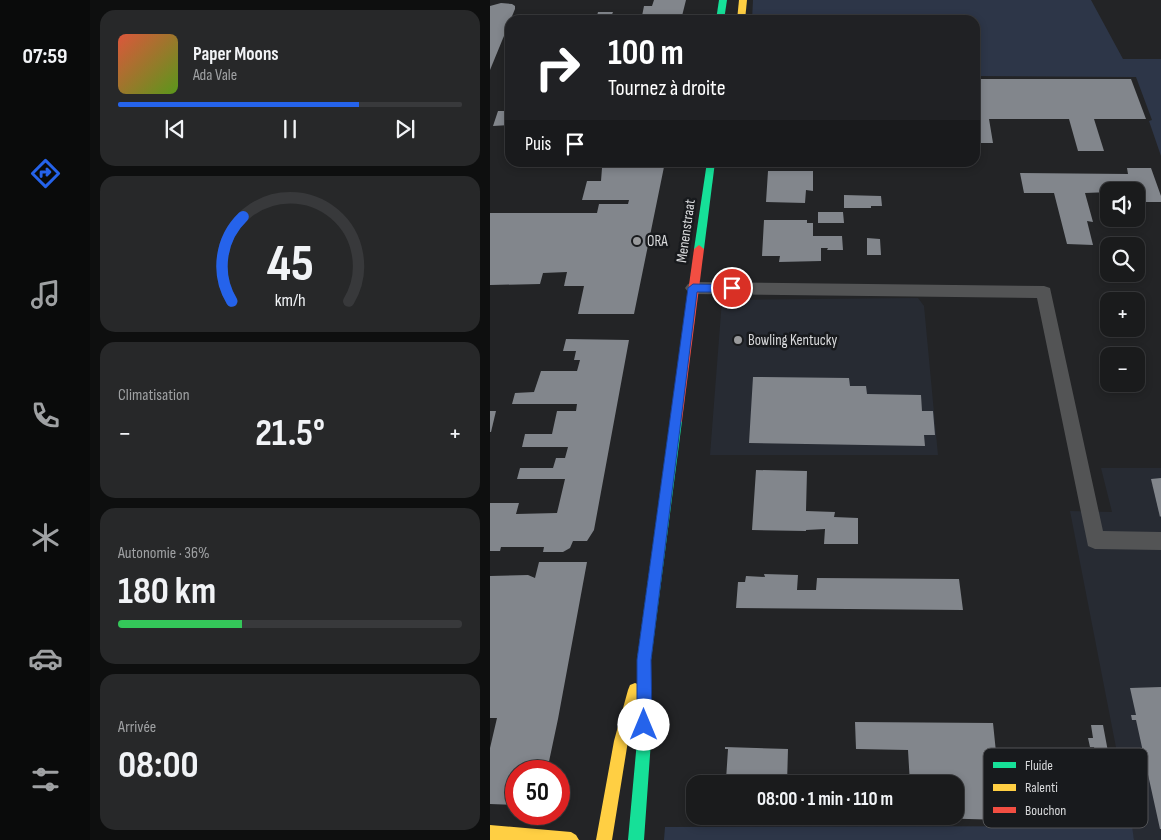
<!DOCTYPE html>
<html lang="fr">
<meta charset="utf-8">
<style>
body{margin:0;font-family:"Sofia Sans Condensed",sans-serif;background:#272829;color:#f1f3f6;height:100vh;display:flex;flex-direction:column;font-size:19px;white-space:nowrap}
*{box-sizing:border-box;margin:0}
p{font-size:16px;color:#9fa1a3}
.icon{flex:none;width:28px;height:28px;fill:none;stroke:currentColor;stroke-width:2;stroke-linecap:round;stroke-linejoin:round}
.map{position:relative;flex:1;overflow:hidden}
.panel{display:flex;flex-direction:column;gap:10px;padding:10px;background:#0e0f0f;width:400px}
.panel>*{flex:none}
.hud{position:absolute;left:15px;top:15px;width:475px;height:152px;border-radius:15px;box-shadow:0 2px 8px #0003,0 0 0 1px #38393b;background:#202124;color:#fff;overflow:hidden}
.tools{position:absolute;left:610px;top:182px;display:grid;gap:10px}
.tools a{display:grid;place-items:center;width:45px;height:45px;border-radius:10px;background:#1a1b1c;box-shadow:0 2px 8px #0003,0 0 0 1px #38393b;font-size:25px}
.speed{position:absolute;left:15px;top:760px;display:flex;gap:10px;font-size:25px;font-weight:700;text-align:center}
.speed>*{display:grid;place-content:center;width:65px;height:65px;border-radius:50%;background:#1a1b1c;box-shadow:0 2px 8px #0003,0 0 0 1px #38393b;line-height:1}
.speed .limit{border:8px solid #d22;background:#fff;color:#111}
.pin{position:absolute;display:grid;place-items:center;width:42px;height:42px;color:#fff;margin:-21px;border:2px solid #fff;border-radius:50%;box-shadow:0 1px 5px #0007}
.me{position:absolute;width:55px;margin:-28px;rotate:0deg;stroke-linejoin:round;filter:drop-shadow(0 0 4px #0008)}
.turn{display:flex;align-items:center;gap:18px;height:105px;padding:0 20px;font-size:22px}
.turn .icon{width:65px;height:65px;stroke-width:2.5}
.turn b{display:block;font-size:35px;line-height:42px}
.then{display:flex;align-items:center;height:48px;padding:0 20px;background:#0003;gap:10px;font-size:19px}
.big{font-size:38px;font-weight:700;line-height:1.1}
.panel .tile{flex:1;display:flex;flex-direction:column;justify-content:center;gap:8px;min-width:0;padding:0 18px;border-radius:15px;background:#272829}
.panel .dial{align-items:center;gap:0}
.dial svg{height:130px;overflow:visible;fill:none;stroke:#38393b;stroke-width:7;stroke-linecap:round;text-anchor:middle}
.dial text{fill:#f1f3f6;stroke:none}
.song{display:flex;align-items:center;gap:15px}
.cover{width:60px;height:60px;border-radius:8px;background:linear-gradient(135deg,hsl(10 70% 55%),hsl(90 70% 35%))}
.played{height:5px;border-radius:2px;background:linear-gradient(90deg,#2563eb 70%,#38393b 70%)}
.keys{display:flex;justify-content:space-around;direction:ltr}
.heat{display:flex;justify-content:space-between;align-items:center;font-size:28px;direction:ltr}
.charge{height:8px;border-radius:4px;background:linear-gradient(90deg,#34c759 36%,#38393b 0)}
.trip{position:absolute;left:196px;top:775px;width:278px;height:50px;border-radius:15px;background:#1a1b1c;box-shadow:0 2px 8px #0003,0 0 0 1px #38393b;font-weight:700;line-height:50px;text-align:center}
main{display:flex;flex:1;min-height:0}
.tab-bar{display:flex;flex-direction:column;width:90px;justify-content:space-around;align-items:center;background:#0a0b0b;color:#9fa1a3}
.tab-bar .icon{width:35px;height:35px}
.tab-bar .on{color:#2563eb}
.tab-bar b{font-size:22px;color:#f1f3f6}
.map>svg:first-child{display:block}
</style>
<main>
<nav class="tab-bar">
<b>07:59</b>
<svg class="icon on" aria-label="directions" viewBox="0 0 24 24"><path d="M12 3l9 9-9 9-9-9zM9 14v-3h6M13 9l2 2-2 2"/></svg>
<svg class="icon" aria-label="music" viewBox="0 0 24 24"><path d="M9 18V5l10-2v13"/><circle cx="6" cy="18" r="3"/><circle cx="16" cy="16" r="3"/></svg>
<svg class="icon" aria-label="phone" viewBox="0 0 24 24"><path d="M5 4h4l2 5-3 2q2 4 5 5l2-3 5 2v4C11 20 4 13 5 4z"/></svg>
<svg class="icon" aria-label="climate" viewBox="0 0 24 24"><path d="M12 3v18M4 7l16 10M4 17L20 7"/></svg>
<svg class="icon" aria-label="car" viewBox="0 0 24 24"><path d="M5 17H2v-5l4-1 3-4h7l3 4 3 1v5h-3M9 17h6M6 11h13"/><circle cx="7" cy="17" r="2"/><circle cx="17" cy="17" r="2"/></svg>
<svg class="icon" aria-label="filters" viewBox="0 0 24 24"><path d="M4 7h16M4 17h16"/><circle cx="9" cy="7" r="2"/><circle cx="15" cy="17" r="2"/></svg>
</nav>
<section class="panel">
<div class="tile">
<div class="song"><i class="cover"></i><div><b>Paper Moons</b><p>Ada Vale</p></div></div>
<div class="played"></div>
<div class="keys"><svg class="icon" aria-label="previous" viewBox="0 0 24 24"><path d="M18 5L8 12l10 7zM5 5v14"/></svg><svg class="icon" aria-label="pause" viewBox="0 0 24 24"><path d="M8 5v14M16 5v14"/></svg><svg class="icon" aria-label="next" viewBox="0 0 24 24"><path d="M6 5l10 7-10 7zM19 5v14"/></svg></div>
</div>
<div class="tile dial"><svg viewBox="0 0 100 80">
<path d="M14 69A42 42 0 1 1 86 69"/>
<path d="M14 69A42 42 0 0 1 21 17" stroke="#2563eb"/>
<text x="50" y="56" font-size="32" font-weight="700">45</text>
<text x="50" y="72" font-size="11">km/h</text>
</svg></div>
<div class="tile"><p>Climatisation</p>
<div class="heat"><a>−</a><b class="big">21.5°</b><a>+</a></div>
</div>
<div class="tile"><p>Autonomie · 36%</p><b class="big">180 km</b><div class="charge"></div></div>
<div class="tile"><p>Arrivée</p><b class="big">08:00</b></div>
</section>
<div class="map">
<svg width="671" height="840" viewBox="0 0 671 840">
<rect width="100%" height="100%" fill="#232426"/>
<!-- built -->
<g fill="#272b33">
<polygon points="428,298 434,306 448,455 220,455 232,300"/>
<polygon points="611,468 671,468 671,840 644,840 580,511 622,512"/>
</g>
<!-- green -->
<g fill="#2d3648">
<polygon points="263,0 601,0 633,59 671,59 671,156 659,121 662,120 646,77 485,76 485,20 262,20"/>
<polygon points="642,826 644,840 174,840 175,827"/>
</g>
<!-- building -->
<g fill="#82868c">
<polygon points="164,0 196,0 191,20 106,20 108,12 123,12 121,17 133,16 136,19 141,16 154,17 152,16 154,6 162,6"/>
<polygon points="11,3 22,4 25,6 25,9 0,70 0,6"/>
<polygon points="485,79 641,79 656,119 604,119 614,151 588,151 579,119 499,119 503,143 485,143"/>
<polygon points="8,111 20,111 20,125 3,126"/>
<polygon points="59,162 175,162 144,314 88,314 94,286 74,286 77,272 53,273 50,284 0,285 0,213 107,213 109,204 138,204 139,200 92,200 97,181 111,181 112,168 57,167"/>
<polygon points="637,168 661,168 671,196 671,202 649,202 646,191 595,193 603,222 597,221 603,245 577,244 564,193 534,193 530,173 638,174"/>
<polygon points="278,171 323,171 323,191 316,190 315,203 276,202"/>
<polygon points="354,195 391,196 392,206 381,206 381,208 354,208"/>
<polygon points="328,212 353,212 354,223 328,223"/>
<polygon points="274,220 317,220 317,223 323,223 323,236 352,236 353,250 337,250 338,248 331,248 331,261 289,262 290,256 272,256"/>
<polygon points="377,238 390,239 391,255 377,255"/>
<polygon points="76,339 139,340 104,530 97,541 83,541 80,548 73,552 53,552 54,547 11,547 10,551 0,551 0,503 29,503 26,514 67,513 75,479 27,479 30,468 63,468 66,458 75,458 78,447 32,447 35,434 62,434 67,411 86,411 87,404 22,404 25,393 44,392 51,371 87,371 90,360 84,360 86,351 73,351"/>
<polygon points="263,377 359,378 360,386 376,386 377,394 431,395 432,411 443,411 445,435 434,435 435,446 259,443"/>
<polygon points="0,411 6,411 1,432 0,432"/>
<polygon points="266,470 317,471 316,511 345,512 344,517 368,518 368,544 334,544 335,529 316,530 316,531 262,530"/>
<polygon points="671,478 671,516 670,517 661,479"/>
<polygon points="49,562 97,562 68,719 57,771 26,771 26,805 0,804 0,748 7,718 0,718 0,576 38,575 45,578"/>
<polygon points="274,574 308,575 307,590 326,590 327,578 469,579 473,610 246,608 248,582 255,582 256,576 275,577"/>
<polygon points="671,687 671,829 670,829 646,720 642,720 641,715 646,715 640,688"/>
<polygon points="365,722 503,723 513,820 444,818 444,816 465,816 465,784 420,784 418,750 366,749"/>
<polygon points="601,725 613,725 631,821 616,821 604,747 600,747 598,738 603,738"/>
<polygon points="235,747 298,749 297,784 233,784 233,780 236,780 238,749 235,749"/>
</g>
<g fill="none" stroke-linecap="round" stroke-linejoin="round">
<!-- lane -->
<polygon fill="#535455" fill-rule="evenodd" points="203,282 554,286 560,288 613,531 671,532 671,550 605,549 598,546 547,298 203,294 198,292 195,288 198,284"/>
<!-- fast -->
<g fill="#16e098" fill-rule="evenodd">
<polygon points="229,0 237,0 234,20 226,20"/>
<polygon points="217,162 225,162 214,249 209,253 204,249"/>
<polygon points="186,416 190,418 192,421 161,660 161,741 154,840 138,840 147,741 147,660 180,421 182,418"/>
</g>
<!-- slow -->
<g fill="#ffcf43" fill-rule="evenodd">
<polygon points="249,0 257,0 255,20 247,20"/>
<polygon points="145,683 150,685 152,690 138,741 122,840 106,840 124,741 138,690 140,685"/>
<polygon points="0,825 81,832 86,835 89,840 0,840"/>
</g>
<!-- jam -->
<polygon fill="#f24e42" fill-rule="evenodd" points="209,245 214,249 192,421 190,424 186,426 182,424 180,421 204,249"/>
</g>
<!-- route -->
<polygon fill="#2563eb" stroke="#184099" points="203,284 242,285 247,288 242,292 207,292 161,660 162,725 159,730 154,732 149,730 147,725 147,660 198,288"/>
<!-- markers -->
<g fill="#999a9c" stroke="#181a1d" stroke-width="2">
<circle cx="147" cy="241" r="5"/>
<circle cx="248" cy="340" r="5"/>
</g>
<g text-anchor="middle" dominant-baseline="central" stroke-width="5" stroke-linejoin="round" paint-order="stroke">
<!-- street labels -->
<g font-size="15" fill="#d8d9db" stroke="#181a1d">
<text transform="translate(196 231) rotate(-82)">Menenstraat</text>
</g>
<!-- poi labels -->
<g font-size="15" fill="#d8d9db" stroke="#181a1d" text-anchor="start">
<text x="157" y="241">ORA</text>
<text x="258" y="340">Bowling Kentucky</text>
</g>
</g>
<!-- legend -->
<rect x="493" y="748" width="165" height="80" rx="8" fill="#181a1d" stroke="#525356" stroke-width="1"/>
<rect x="503" y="762" width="23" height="6" fill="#16e098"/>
<rect x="503" y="784" width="23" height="7" fill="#ffcf43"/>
<rect x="503" y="807" width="23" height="6" fill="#f24e42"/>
<g font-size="14" fill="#d8d9db">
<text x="535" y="770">Fluide</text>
<text x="535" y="792">Ralenti</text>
<text x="535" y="815">Bouchon</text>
</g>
</svg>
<div class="tools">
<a><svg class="icon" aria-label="sound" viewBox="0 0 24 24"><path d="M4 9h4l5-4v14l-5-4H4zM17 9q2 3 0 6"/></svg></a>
<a><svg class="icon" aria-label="search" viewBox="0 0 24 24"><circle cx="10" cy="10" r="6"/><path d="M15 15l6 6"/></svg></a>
<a>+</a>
<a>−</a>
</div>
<div class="speed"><div class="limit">50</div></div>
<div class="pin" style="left:242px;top:288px;background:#d93025"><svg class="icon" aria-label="arrive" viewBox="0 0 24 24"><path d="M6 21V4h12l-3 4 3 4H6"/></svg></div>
<svg class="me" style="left:154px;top:725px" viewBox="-20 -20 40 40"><circle r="19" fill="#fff"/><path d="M0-13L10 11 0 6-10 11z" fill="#2563eb"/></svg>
<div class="trip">08:00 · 1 min · 110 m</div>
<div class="hud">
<div class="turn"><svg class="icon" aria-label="right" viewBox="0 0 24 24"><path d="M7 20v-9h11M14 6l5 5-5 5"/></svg><div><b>100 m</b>Tournez à droite</div></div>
<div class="then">Puis<svg class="icon" aria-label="arrive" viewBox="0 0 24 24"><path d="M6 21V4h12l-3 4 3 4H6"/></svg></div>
</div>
</div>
</main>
